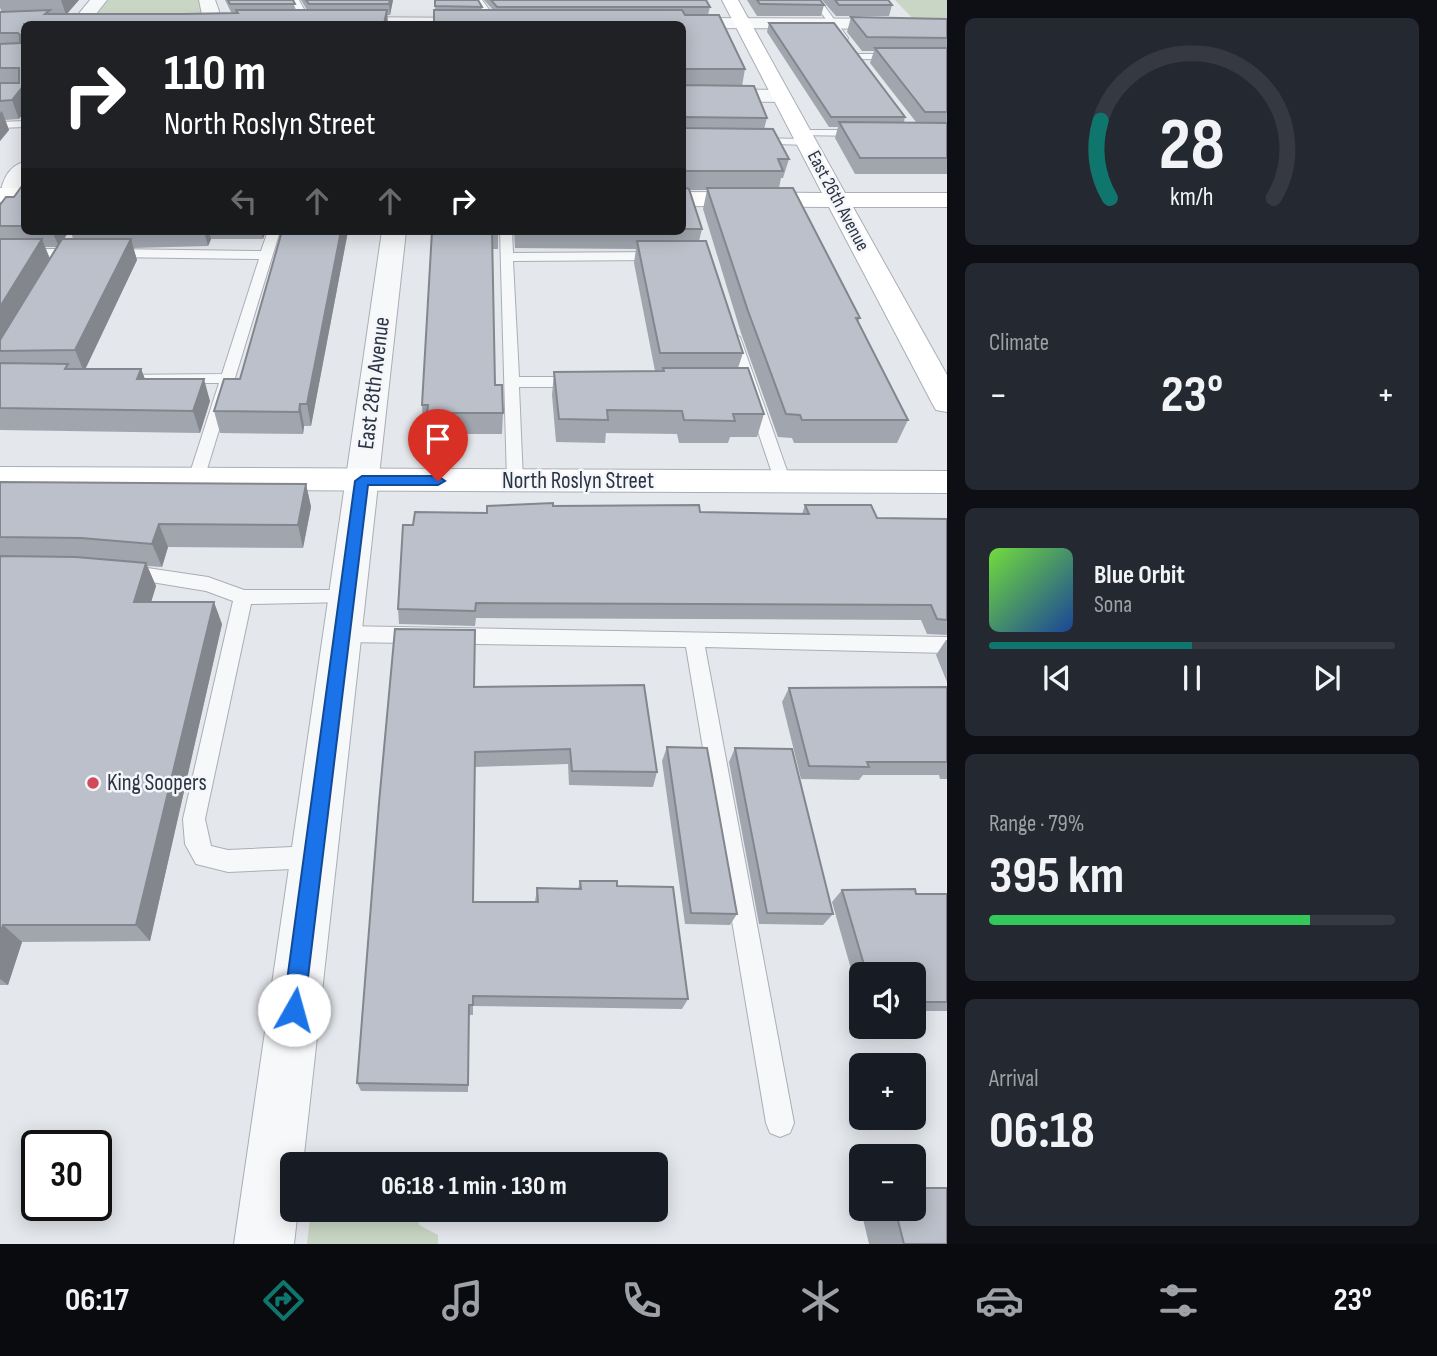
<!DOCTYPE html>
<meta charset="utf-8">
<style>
body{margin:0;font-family:"Sofia Sans Condensed",sans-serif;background:#242831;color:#f1f3f6;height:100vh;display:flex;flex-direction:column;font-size:26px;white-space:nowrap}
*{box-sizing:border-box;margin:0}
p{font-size:23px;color:#9ea1a6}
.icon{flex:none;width:38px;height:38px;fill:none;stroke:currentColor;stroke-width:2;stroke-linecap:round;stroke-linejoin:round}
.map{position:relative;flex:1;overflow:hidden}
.side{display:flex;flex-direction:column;gap:18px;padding:18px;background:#0d0f14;width:490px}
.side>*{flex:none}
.hud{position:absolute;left:21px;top:21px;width:665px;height:214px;border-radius:10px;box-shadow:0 4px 18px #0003;background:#202124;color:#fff;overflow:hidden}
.buttons{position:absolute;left:849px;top:962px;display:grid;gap:14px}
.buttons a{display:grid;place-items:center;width:77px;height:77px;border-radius:10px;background:#171b24;box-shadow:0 4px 18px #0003;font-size:35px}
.speed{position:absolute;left:21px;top:1130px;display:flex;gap:14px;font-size:35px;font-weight:700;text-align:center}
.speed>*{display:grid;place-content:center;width:91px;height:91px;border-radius:50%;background:#171b24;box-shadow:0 4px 18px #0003;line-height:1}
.speed .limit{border:4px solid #111;border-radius:10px;background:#fff;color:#111}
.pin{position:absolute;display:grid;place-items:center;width:60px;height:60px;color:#fff;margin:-72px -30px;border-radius:50% 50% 50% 0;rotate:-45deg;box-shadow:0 0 7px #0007}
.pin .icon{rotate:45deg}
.me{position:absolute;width:77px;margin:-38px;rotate:7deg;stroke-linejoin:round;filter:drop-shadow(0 0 5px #0008)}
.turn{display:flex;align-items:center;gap:24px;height:147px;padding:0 28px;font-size:32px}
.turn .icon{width:91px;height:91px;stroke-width:2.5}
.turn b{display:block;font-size:49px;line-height:60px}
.lanes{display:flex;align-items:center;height:66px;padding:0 28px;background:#0003;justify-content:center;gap:35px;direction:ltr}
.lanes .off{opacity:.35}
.big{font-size:52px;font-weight:700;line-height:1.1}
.side .tile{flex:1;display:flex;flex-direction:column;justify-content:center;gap:10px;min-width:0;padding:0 24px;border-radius:10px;background:#242831}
.side .dial{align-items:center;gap:0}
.dial svg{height:182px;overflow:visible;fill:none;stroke:#363941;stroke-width:7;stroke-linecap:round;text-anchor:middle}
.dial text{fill:#f1f3f6;stroke:none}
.song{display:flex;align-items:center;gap:21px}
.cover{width:84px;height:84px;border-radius:10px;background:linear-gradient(135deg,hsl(100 70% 55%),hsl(220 70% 35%))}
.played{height:7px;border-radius:4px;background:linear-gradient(90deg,#0f766e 50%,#363941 50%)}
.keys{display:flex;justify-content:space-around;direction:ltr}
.heat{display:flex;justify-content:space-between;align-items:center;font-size:38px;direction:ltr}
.charge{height:10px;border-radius:5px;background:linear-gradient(90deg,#34c759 79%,#363941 0)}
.trip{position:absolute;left:280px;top:1152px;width:388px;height:70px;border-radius:10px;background:#171b24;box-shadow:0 4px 18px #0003;font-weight:700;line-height:70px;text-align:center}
.tabs{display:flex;height:112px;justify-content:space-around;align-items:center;background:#090b0e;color:#9ea1a6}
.tabs .icon{width:49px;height:49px}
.tabs .on{color:#0f766e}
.tabs b{font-size:32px;color:#f1f3f6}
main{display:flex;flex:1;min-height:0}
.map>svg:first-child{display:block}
</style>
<main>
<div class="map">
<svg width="947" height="1244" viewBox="0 0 947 1244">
<rect width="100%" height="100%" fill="#e4e7ec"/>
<!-- green -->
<g fill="#c9d6c5">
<polygon points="99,0 207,0 211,22 81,22"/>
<polygon points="895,0 947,0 947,24 917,23"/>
<polygon points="311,1209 417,1209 419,1225 438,1235 438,1244 307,1244"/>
</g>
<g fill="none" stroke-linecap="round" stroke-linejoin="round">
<!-- lane casing -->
<g stroke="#a9aeb7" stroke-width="2">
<g id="lane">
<polygon points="291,0 299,0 312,24 304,24"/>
<polygon points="474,0 482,0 500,24 492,24"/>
<polygon points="812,0 820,0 848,38 847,40 841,40"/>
<polygon points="858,54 947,54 947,60 855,59 855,55"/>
<polygon points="24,121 24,127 0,128 0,122"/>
<polygon points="802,130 860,130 865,133 860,136 798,135 798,131"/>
<polygon points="754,138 806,139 811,142 806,145 750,143 750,139"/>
<polygon points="268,231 280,231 204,479 196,485 190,483 188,479 219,383 120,383 113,379 120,375 222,374 259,259 110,257 104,253 110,249 261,251"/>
<polygon points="500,231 512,231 513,253 659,252 665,256 659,260 513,261 519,377 579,377 586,382 579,387 519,387 523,481 515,487 507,481"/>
<polygon points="0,249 79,249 85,253 79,257 0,257"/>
<polygon points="733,333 740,337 791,482 789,486 783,488 775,482 726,337"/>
<polygon points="127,565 208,577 244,590 354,590 356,595 354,600 347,602 251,604 205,819 211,846 228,850 314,846 322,849 326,857 322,865 314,868 228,872 196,864 185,844 183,819 233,601 206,591 121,577 118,572 121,567"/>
<polygon points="342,626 947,637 947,653 705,647 794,1123 790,1133 780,1137 770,1133 766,1123 686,647 342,642 335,639 332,634 335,629"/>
</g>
</g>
<!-- street casing -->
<g stroke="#a9aeb7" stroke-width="2">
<g id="street">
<polygon points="90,0 107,0 88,24 74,24 72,22"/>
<polygon points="199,0 215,0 219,11 218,24 204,24"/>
<polygon points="337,17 486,18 495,23 330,24 331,18"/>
<polygon points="669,18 947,19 947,29 682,28 682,24 662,24 663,19"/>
<polygon points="682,89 781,90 791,96 781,102 682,101"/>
<path d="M24,162v22l-11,16 -13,1c0,-16 7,-35 24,-39z"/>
<polygon points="382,231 406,231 303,1164 292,1164 292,1209 298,1209 294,1244 234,1244"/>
</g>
</g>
<!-- secondary casing -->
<g stroke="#a9aeb7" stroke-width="2">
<g id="secondary">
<polygon points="722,0 738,0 845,193 947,193 947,207 853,207 947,375 947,412 936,410 932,403 829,207 682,206 682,192 822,193"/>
<rect x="0" y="188" width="24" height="14"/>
<polygon points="0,467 947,471 947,493 0,489"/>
</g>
</g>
<!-- lane -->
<use href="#lane" fill="#f7f8fa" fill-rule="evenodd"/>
<!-- street -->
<use href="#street" fill="#f7f8fa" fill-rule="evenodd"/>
<!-- secondary -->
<use href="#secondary" fill="#fff" fill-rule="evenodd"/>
</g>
<!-- wall -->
<g fill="#a1a5ae" fill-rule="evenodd">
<polygon points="0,0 79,0 66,14 232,14 225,0 293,0 295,10 307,10 301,0 393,0 390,15 24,24 24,112 19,119 5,120 9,130 0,141 0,12 2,12 0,8"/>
<polygon points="435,0 482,7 482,10 493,10 484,0 706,0 710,7 708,15 745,69 742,86 767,118 764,129 789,159 783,178 781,178 779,188 860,318 858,322 908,420 897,443 794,443 792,438 778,437 741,333 703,209 707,190 689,190 702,229 699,241 743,353 738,368 764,414 757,437 730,437 728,443 679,443 677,434 606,433 605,443 556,442 552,395 554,372 655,371 634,263 636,249 515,248 514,231 682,231 682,24 435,10"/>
<polygon points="747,0 820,0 824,5 821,16 757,16"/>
<polygon points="822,0 888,0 892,5 889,16 836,16"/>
<polygon points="851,17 947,19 947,174 855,174 835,138 838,127 829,127 767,32 769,23 905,117 904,122 916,122 870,63 874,51 862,51 847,32"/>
<path d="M24,183v48h45l-5,8h9l-2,-8h195l-3,8h-52l-3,7 -75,2 4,12 -52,109h56l4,10 65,22 -10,32 -200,-3v-225l14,-8zM45,247h11l-6,11z"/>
<polygon points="279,231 348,231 311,426 304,426 303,434 220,433 214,411 240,379 280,238"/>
<polygon points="432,231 498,231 498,249 492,249 495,385 503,413 502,434 429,434 428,426 423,426 422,405"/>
<polygon points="0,482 306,484 311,507 303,548 168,547 162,567 147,566 156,586 151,602 222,624 150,941 22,942 8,985 0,985"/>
<polygon points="805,505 877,518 947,519 947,635 927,634 921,620 476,618 475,626 399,624 398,609 413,525 486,513 553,506 700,512 802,514"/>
<polygon points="946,640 947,640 947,682 936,655"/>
<polygon points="474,687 657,772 653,787 569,785 568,764 475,767 473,902 535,902 537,888 578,889 580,881 617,886 688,999 682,1009 473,1006 473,1015 469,1015 468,1092 361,1091 357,1083"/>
<polygon points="947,687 947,779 940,779 939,775 863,775 859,780 801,779 782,702 789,688"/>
<polygon points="667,747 737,914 730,925 685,924 662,761"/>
<polygon points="735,748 833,914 823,925 759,924 729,762"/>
<polygon points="842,890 916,894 947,894 947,1011 914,1011 914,975 861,975 861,1004 832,902"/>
<polygon points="861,1197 861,1209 914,1209 947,1244 869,1244 858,1198"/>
</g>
<!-- shaded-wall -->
<g fill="#83868d">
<polygon points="61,0 79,0 66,15"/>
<polygon points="390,0 393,0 390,15 389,4"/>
<polygon points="387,10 388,24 384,24"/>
<polygon points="24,85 24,112 19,119 12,100"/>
<polygon points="2,111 9,130 0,141 0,113"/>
<polygon points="52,231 69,231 59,247"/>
<polygon points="204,231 209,231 211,239 208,246"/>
<polygon points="261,231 266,231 263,239"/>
<polygon points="341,231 348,231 311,426 307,404"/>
<polygon points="42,239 50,260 0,345 0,307"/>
<polygon points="131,239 137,260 84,372 75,350"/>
<polygon points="141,369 149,390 137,379"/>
<polygon points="204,379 210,401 200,433 193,411"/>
<polygon points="300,404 304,426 303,434 299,412"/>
<polygon points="306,484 311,507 303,548 298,525"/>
<polygon points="159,524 168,547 162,567 152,544"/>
<polygon points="146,563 156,586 144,625 134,602"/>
<polygon points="214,602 222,624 150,941 136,925"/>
<polygon points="3,925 22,942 8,985 0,979 0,934"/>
</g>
<!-- building -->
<g fill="#bbc0ca" stroke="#83868d" stroke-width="2">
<polygon points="228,0 293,0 295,4 230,4"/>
<polygon points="306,0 390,0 389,4 309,4"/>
<polygon points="435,0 478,0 482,7 435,6"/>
<polygon points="491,0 706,0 710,7 497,7"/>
<polygon points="757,0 820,0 824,5 760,4"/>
<polygon points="835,0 888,0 892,5 839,5"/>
<polygon points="50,10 45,14 183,14 238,13 236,10 387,10 384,24 24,24 24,85 12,100 0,101 0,83 19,83 19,68 0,68 0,44 20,43 20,35 18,33 0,33 0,12"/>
<polygon points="434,10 682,10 685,15 719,15 745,69 685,69 682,71 682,24 434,24"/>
<polygon points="851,17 947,19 947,38 867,37"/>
<polygon points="769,23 834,23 905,117 831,117"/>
<polygon points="875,48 947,48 947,112 925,112"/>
<polygon points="682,75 683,85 754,86 767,118 685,117 683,125 685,128 773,129 789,159 778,159 783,171 684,171 683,187 689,189 702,229 682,229"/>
<polygon points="839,122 947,123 947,158 860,158"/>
<polygon points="24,183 24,226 0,226 0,205 6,197 14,197"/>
<polygon points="707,188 793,188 860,318 856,318 908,420 802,420 800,415 786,414 748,311"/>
<polygon points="282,231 341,231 307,404 300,404 299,412 214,411 224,379 240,379"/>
<polygon points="432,231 492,231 495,385 502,385 503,413 427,413 428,405 422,405"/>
<polygon points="0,239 42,239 0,307"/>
<polygon points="62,239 131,239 75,350 0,351 0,340"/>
<polygon points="637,241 706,241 743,353 660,353"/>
<polygon points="0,363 68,364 65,369 141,369 137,379 204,379 193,411 0,408"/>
<polygon points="663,368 748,368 764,414 733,414 735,421 684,420 682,411 607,410 608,420 559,419 554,372 664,371"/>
<polygon points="0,482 306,484 298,525 159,524 152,544 81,538 0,537"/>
<polygon points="553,503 553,506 699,505 700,512 809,514 805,505 871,505 877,518 947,519 947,620 937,619 931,605 476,603 475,611 398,609 403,525 413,525 415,512 487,513 487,506"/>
<polygon points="0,556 76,557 146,563 134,602 214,602 136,925 3,925 0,934"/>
<polygon points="395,629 475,630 474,687 644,685 657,772 572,771 570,749 475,752 473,902 538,902 537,888 581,889 580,881 617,881 617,886 673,887 688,999 473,996 473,1005 469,1005 468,1085 357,1083 379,803"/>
<polygon points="947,687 947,762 867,762 869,767 809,766 789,688"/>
<polygon points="667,747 707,748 737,914 691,913"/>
<polygon points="735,748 792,749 833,914 767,913"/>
<polygon points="915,889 916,894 947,894 947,1002 914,1002 914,975 867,975 842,890"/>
<polygon points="914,1188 947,1188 947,1244 904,1244 895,1209 914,1209"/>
</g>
<!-- route -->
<polygon fill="#1a73e8" stroke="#114b97" stroke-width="2" points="362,476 438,476 445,481 438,485 368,485 304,1010 301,1017 294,1020 286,1017 283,1010 355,481"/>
<!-- markers -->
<circle fill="#d1495b" stroke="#f4f6f9" stroke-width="2.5" cx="93" cy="783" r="7"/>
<g text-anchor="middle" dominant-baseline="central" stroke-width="5" stroke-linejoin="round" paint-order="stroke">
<!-- far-street labels -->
<g font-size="19" fill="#2b3445" stroke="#f4f6f9">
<text transform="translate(838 201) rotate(62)">East 26th Avenue</text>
</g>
<!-- street labels -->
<g font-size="23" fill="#2b3445" stroke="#f4f6f9">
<text transform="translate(374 383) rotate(-83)">East 28th Avenue</text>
<text x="578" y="481">North Roslyn Street</text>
</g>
<!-- poi labels -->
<g font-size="23" fill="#2b3445" stroke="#f4f6f9" text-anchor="start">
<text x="107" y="783">King Soopers</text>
</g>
</g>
</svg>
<div class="buttons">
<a><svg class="icon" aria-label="sound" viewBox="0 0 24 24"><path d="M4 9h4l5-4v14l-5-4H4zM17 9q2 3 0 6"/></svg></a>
<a>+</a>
<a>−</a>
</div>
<div class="speed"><div class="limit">30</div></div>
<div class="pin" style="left:438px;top:481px;background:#d93025"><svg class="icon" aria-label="arrive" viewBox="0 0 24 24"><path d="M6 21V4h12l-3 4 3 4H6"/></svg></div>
<svg class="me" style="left:294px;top:1010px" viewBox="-20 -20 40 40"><circle r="19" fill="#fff"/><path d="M0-13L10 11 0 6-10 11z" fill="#1a73e8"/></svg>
<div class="trip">06:18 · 1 min · 130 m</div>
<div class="hud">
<div class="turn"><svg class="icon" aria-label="right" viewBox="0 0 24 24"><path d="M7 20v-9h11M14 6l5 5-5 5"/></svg><div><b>110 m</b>North Roslyn Street</div></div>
<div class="lanes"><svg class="icon off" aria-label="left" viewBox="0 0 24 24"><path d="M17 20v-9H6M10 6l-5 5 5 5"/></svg><svg class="icon off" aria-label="ahead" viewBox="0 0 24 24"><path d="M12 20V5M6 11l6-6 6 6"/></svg><svg class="icon off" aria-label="ahead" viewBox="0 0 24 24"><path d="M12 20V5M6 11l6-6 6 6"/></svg><svg class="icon" aria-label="right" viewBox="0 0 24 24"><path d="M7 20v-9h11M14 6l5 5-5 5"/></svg></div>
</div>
</div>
<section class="side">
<div class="tile dial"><svg viewBox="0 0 100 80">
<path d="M14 69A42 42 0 1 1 86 69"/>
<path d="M14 69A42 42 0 0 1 10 35" stroke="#0f766e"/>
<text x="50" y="56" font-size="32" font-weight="700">28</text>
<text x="50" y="72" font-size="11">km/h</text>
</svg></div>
<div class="tile"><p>Climate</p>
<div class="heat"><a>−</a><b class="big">23°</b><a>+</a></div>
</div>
<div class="tile">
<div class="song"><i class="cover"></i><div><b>Blue Orbit</b><p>Sona</p></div></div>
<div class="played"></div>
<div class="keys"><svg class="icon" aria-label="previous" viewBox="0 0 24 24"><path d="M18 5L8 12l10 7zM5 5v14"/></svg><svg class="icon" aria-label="pause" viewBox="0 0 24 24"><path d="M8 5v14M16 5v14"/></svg><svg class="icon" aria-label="next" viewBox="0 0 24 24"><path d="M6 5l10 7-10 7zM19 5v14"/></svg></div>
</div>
<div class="tile"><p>Range · 79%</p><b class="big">395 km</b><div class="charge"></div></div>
<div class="tile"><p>Arrival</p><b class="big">06:18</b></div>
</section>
</main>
<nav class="tabs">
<b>06:17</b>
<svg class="icon on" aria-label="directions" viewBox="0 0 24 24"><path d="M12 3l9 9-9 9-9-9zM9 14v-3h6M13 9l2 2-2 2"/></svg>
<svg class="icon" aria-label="music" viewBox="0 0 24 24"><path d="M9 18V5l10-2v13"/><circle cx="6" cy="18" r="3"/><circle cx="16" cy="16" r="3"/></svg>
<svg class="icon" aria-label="phone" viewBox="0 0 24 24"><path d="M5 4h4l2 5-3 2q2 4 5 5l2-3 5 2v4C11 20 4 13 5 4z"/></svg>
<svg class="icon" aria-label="climate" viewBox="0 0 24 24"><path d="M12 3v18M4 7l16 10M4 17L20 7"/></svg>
<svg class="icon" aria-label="car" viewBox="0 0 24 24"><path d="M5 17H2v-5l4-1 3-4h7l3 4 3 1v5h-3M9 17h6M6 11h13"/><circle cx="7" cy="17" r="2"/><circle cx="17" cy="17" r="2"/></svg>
<svg class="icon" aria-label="filters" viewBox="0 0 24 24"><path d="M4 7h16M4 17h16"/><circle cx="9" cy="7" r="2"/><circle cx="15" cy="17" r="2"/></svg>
<b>23°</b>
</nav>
